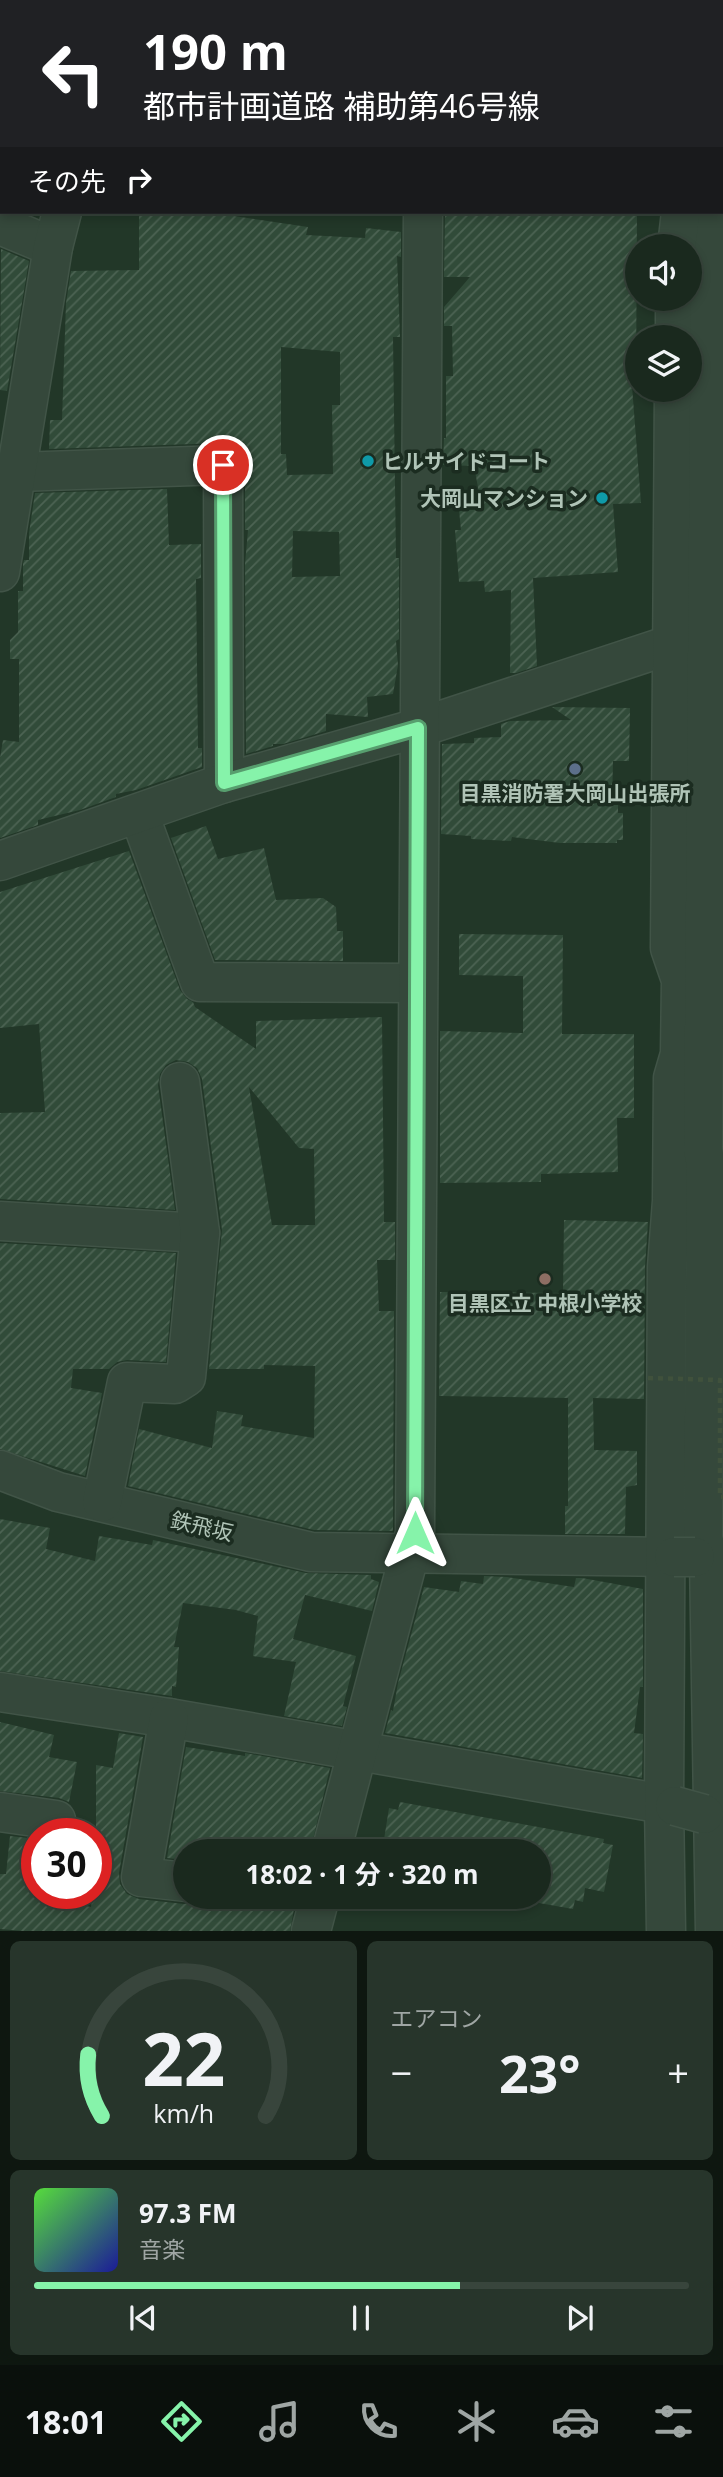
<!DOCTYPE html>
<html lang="ja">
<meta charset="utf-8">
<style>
body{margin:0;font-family:"Open Sans","Noto Sans JP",sans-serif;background:#27352b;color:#f1f3f6;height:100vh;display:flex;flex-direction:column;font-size:26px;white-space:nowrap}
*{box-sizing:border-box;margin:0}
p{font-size:23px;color:#9fa6a4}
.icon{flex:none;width:38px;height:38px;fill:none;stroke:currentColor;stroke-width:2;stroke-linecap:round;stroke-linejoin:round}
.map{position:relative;height:1931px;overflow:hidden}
.sheet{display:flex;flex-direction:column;gap:10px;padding:10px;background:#0e1710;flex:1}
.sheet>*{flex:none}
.top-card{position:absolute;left:0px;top:0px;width:724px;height:214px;box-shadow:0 4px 10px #0003,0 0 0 2px #38453c;background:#202124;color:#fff;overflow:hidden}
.tools{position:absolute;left:625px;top:234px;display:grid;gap:14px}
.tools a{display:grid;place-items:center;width:77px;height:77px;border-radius:50%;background:#1a291e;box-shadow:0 4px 10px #0003,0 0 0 2px #38453c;font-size:35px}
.speed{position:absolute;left:21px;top:1818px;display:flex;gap:14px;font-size:35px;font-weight:700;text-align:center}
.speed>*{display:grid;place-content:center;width:91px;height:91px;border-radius:50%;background:#1a291e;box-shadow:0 4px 10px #0003,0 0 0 2px #38453c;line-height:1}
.speed .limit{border:10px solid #d22;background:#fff;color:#111}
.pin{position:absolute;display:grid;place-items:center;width:60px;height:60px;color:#fff;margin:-30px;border:4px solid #fff;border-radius:50%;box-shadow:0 2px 7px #0007}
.me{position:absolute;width:77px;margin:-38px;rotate:0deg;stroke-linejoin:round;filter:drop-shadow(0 0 5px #0008)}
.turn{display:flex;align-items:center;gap:24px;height:147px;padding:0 28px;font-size:32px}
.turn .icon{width:91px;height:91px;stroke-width:2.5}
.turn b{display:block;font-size:49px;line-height:60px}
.then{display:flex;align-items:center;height:66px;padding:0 28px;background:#0003;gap:14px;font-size:26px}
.big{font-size:52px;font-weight:700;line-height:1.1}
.sheet .widget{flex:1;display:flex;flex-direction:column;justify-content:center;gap:10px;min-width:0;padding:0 24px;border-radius:10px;background:#27352b}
.sheet .dial{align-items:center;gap:0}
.dial svg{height:182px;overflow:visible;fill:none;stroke:#38453c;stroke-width:7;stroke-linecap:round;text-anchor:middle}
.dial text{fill:#f1f3f6;stroke:none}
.song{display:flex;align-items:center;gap:21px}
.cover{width:84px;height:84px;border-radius:10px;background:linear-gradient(135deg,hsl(110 70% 55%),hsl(240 70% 35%))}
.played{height:7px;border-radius:4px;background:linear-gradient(90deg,#86f3aa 65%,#38453c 65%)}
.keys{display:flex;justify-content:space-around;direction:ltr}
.heat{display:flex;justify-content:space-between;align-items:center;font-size:38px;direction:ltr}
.sheet .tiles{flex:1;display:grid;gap:10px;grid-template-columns:1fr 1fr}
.widget:last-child{grid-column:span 2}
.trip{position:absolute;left:173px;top:1839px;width:378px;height:70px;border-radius:35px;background:#1a291e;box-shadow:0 4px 10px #0003,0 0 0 2px #38453c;font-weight:700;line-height:70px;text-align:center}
.dock{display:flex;height:112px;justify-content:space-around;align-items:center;background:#0a100c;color:#9fa6a4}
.dock .icon{width:49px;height:49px}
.dock .on{color:#86f3aa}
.dock b{font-size:32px;color:#f1f3f6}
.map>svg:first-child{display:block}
</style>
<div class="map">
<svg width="723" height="1931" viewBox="0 0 723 1931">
<defs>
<pattern id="building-hatch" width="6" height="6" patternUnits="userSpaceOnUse" patternTransform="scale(1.75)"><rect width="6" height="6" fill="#314b39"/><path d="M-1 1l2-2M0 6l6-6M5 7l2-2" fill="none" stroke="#4c6353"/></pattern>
</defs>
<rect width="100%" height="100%" fill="#223728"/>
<!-- building -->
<g fill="url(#building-hatch)" fill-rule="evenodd">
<path d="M139,212h82l-1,2 88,13 -2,8 59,3 1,-10 35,4v25l-4,-1 3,81h-7l3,221h3v81l-3,2 2,24 -5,29 -26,3 1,20 -42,-3v17l-43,13h-10v2l-27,8 -1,-190 3,-34h-3v-66l-3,-10 -8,-8 -12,-3 -173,6 1,-29h12l4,-117 5,-32 68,-1zM281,347l59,5v53h-8l1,69 -46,1 -1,-21h-5zM293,531l46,1 1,44 -48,1z"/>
<polygon points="445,212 637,212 636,386 632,386 641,503 613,504 618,572 533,578 537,666 516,673 510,673 511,590 485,592 484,581 459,582 455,530 461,530 459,510 482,509 474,466 443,465 444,438 446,438 446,376 453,376 452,326 444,326 444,307 470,277 444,277"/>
<polygon points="1,249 29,261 7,391 0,390"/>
<polygon points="167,489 169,545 201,544 201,578 196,579 198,748 202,748 202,767 136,790 116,794 116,797 80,810 38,820 38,825 0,838 0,758 3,740 19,742 19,659 10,659 10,640 18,632 18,591 23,591 23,564 24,560 29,560 29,533 35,493"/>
<polygon points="552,707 630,708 629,761 613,761 612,805 618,805 618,813 623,813 623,840 617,840 617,843 560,843 512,837 511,841 471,839 471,836 441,834 442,744 474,743 474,738 501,737 501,724 510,721 571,720"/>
<polygon points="206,826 218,859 264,848 276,900 323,898 336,907 337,931 343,931 343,961 215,960 171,838"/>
<path d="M129,851l51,139 7,9 6,3 2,5 61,42v-28l126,-4 2,205h11v38h-18l2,51h15l-1,220 -79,-1 -186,-44 11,-57 73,19 5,-37 26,4 -2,11 73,12 1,-72 -51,-1v4h-55l13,-139 -20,-151 -5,-11 -9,-6 -12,-2 -10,5 -6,9 -2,11 17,125 -175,-11v-86l45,-1 -6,-88 -39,4v-136zM249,1087l50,61 15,1 1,76h-43z"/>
<polygon points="459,934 563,935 562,1034 634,1034 634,1118 617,1118 618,1172 541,1174 541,1182 440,1183 440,1031 523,1033 523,976 459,975"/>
<polygon points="564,1220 648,1222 645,1267 644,1399 593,1398 594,1450 637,1451 637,1485 626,1487 625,1534 565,1534 565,1506 568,1506 568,1398 439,1396 440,1292 563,1293"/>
<polygon points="0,1243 176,1253 166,1362 127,1360 117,1362 109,1369 73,1369 71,1388 102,1393 85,1476 0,1449"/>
<polygon points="0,1519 50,1528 46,1549 95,1561 99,1536 152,1545 153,1540 306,1573 371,1575 371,1579 379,1582 372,1611 305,1595 293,1639 356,1656 343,1706 347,1707 342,1726 284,1716 296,1662 253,1656 258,1616 236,1610 183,1603 174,1647 179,1647 176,1687 172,1686 172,1696 0,1671"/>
<polygon points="484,1576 507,1577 574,1587 576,1578 582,1578 643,1589 643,1687 640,1687 634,1733 643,1734 642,1778 385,1733 391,1710 393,1711 398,1683 424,1587 459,1592 461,1581 483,1584"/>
<polygon points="0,1722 54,1735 49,1757 77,1762 69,1802 59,1798 0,1791"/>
<polygon points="119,1733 143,1737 119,1873 120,1884 127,1894 139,1899 184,1904 194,1902 199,1899 263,1907 264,1903 294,1909 290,1931 23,1931 0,1929 0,1874 6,1874 10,1836 37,1839 37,1894 50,1894 49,1899 91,1907 93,1894 96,1894 96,1765 113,1768"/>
<polygon points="186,1747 245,1756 245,1753 330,1768 310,1852 186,1852 186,1860 167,1858"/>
<polygon points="400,1802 604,1839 603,1843 613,1845 604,1892 585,1888 583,1902 575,1900 573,1909 539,1903 539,1852 382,1852 389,1808 398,1810"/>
</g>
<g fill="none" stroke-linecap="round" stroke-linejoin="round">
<!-- minor casing -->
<g stroke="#415447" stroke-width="41">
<g id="minor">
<polyline points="95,2 95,0"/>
<polyline points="425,2 425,0"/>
<polyline points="723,76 723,75"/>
<polyline points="0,225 53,247"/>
<polyline points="677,247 681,212"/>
<polyline points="675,338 675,299"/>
<polyline points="17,472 223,465 224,783"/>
<polyline points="0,572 53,247 62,212"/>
<polyline points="139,814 200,982 417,983"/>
<polyline points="0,861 224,783 418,728 694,637"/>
<polyline points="0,1221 200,1233"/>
<polyline points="0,1470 58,1492 311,1552 674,1557"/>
<polyline points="102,1502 127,1382 175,1384 186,1377 200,1233 180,1082"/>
<polyline points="0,1692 169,1718 675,1806"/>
<polyline points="169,1718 141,1877 186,1882"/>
<polyline points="0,1812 56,1820"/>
<polyline points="331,1852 415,1533 423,212"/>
<polyline points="311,1931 320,1897"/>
<polyline points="666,1931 664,1804 667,1267 672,1201 673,1078 680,1054 681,980 670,948 674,390"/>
<polyline points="715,1931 709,1557 703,1539 706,1165 703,1150 710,281 719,212"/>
</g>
</g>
<!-- minor -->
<use href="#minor" stroke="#35483b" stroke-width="38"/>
<!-- minor-bridge casing -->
<g stroke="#415447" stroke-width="41" stroke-linecap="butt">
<g id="minor-bridge">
<polyline points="674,1557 695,1557"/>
<polyline points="675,1806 704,1814"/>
</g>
</g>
<!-- path-bridge -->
<polyline stroke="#40513c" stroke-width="4.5" stroke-dasharray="5 5" stroke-linecap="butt" points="648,1378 720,1380 720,1497 723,1497"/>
<!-- minor-bridge -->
<use href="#minor-bridge" stroke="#35483b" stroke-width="38"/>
</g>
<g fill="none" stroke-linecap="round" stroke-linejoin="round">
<!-- route casing -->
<g stroke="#579e6e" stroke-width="18">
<polyline id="route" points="223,465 224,783 418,728 415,1533"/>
</g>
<!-- route -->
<use href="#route" stroke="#86f3aa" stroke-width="12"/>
</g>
<!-- markers -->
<g fill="#0f9aa8" stroke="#1b2c20" stroke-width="2.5">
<circle cx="368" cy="461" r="7"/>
<circle cx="602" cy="498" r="7"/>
</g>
<circle fill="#5c6f8a" stroke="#1b2c20" stroke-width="2.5" cx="575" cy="769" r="7"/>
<circle fill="#8d6e63" stroke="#1b2c20" stroke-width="2.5" cx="545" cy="1279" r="7"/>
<g text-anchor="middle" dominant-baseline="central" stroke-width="7" stroke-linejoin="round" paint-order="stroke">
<!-- poi labels -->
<g font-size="21" font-weight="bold" fill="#b0c4b7" stroke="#1b2c20">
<text x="382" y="461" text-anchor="start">ヒルサイドコート</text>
<text x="588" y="498" text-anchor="end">大岡山マンション</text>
<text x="575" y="793">目黒消防署大岡山出張所</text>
<text x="545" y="1303">目黒区立 中根小学校</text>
</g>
<!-- street labels -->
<g font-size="21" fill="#b0c4b7" stroke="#1b2c20">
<text transform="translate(202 1526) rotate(13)">鉄飛坂</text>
</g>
</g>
</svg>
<div class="tools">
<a><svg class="icon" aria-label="sound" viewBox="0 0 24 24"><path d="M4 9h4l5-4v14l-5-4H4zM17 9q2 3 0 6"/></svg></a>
<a><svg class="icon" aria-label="layers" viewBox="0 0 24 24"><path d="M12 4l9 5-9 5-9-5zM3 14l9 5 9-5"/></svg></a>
</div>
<div class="speed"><div class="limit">30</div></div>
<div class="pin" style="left:223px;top:465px;background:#d93025"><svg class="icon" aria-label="arrive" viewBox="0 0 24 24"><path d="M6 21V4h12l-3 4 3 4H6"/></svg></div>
<svg class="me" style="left:415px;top:1533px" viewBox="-20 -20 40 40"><path d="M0-17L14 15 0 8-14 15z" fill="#86f3aa" stroke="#fff" stroke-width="4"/></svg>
<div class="trip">18:02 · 1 分 · 320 m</div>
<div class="top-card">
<div class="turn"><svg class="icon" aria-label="left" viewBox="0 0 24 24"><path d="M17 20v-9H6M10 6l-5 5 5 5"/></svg><div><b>190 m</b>都市計画道路 補助第46号線</div></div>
<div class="then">その先<svg class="icon" aria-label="right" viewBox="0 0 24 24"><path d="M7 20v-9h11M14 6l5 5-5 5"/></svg></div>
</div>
</div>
<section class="sheet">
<div class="tiles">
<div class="widget dial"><svg viewBox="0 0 100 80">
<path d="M14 69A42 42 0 1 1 86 69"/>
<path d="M14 69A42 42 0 0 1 8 42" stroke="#86f3aa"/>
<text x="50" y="56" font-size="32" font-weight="700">22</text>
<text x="50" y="72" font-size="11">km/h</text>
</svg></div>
<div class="widget"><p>エアコン</p>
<div class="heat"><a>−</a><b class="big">23°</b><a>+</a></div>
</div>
<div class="widget">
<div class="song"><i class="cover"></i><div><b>97.3 FM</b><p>音楽</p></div></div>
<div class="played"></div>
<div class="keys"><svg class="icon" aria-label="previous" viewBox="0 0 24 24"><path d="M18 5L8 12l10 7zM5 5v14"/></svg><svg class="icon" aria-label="pause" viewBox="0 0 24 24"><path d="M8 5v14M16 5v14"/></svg><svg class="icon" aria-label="next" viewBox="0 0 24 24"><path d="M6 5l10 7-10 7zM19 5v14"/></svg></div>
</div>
</div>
</section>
<nav class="dock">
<b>18:01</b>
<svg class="icon on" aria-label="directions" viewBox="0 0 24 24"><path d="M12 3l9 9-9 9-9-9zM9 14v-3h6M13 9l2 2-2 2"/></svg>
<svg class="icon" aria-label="music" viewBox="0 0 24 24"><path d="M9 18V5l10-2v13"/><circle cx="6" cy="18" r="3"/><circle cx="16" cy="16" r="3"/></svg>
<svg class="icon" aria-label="phone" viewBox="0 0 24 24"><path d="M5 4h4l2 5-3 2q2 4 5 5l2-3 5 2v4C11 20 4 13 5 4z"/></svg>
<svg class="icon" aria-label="climate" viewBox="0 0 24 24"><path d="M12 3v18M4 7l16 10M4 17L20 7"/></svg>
<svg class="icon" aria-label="car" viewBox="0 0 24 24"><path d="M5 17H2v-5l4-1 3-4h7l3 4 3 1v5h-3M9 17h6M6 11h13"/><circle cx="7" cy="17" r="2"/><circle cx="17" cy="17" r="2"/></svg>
<svg class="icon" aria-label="filters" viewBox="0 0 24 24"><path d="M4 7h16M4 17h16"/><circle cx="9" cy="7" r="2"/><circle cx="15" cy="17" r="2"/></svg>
</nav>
